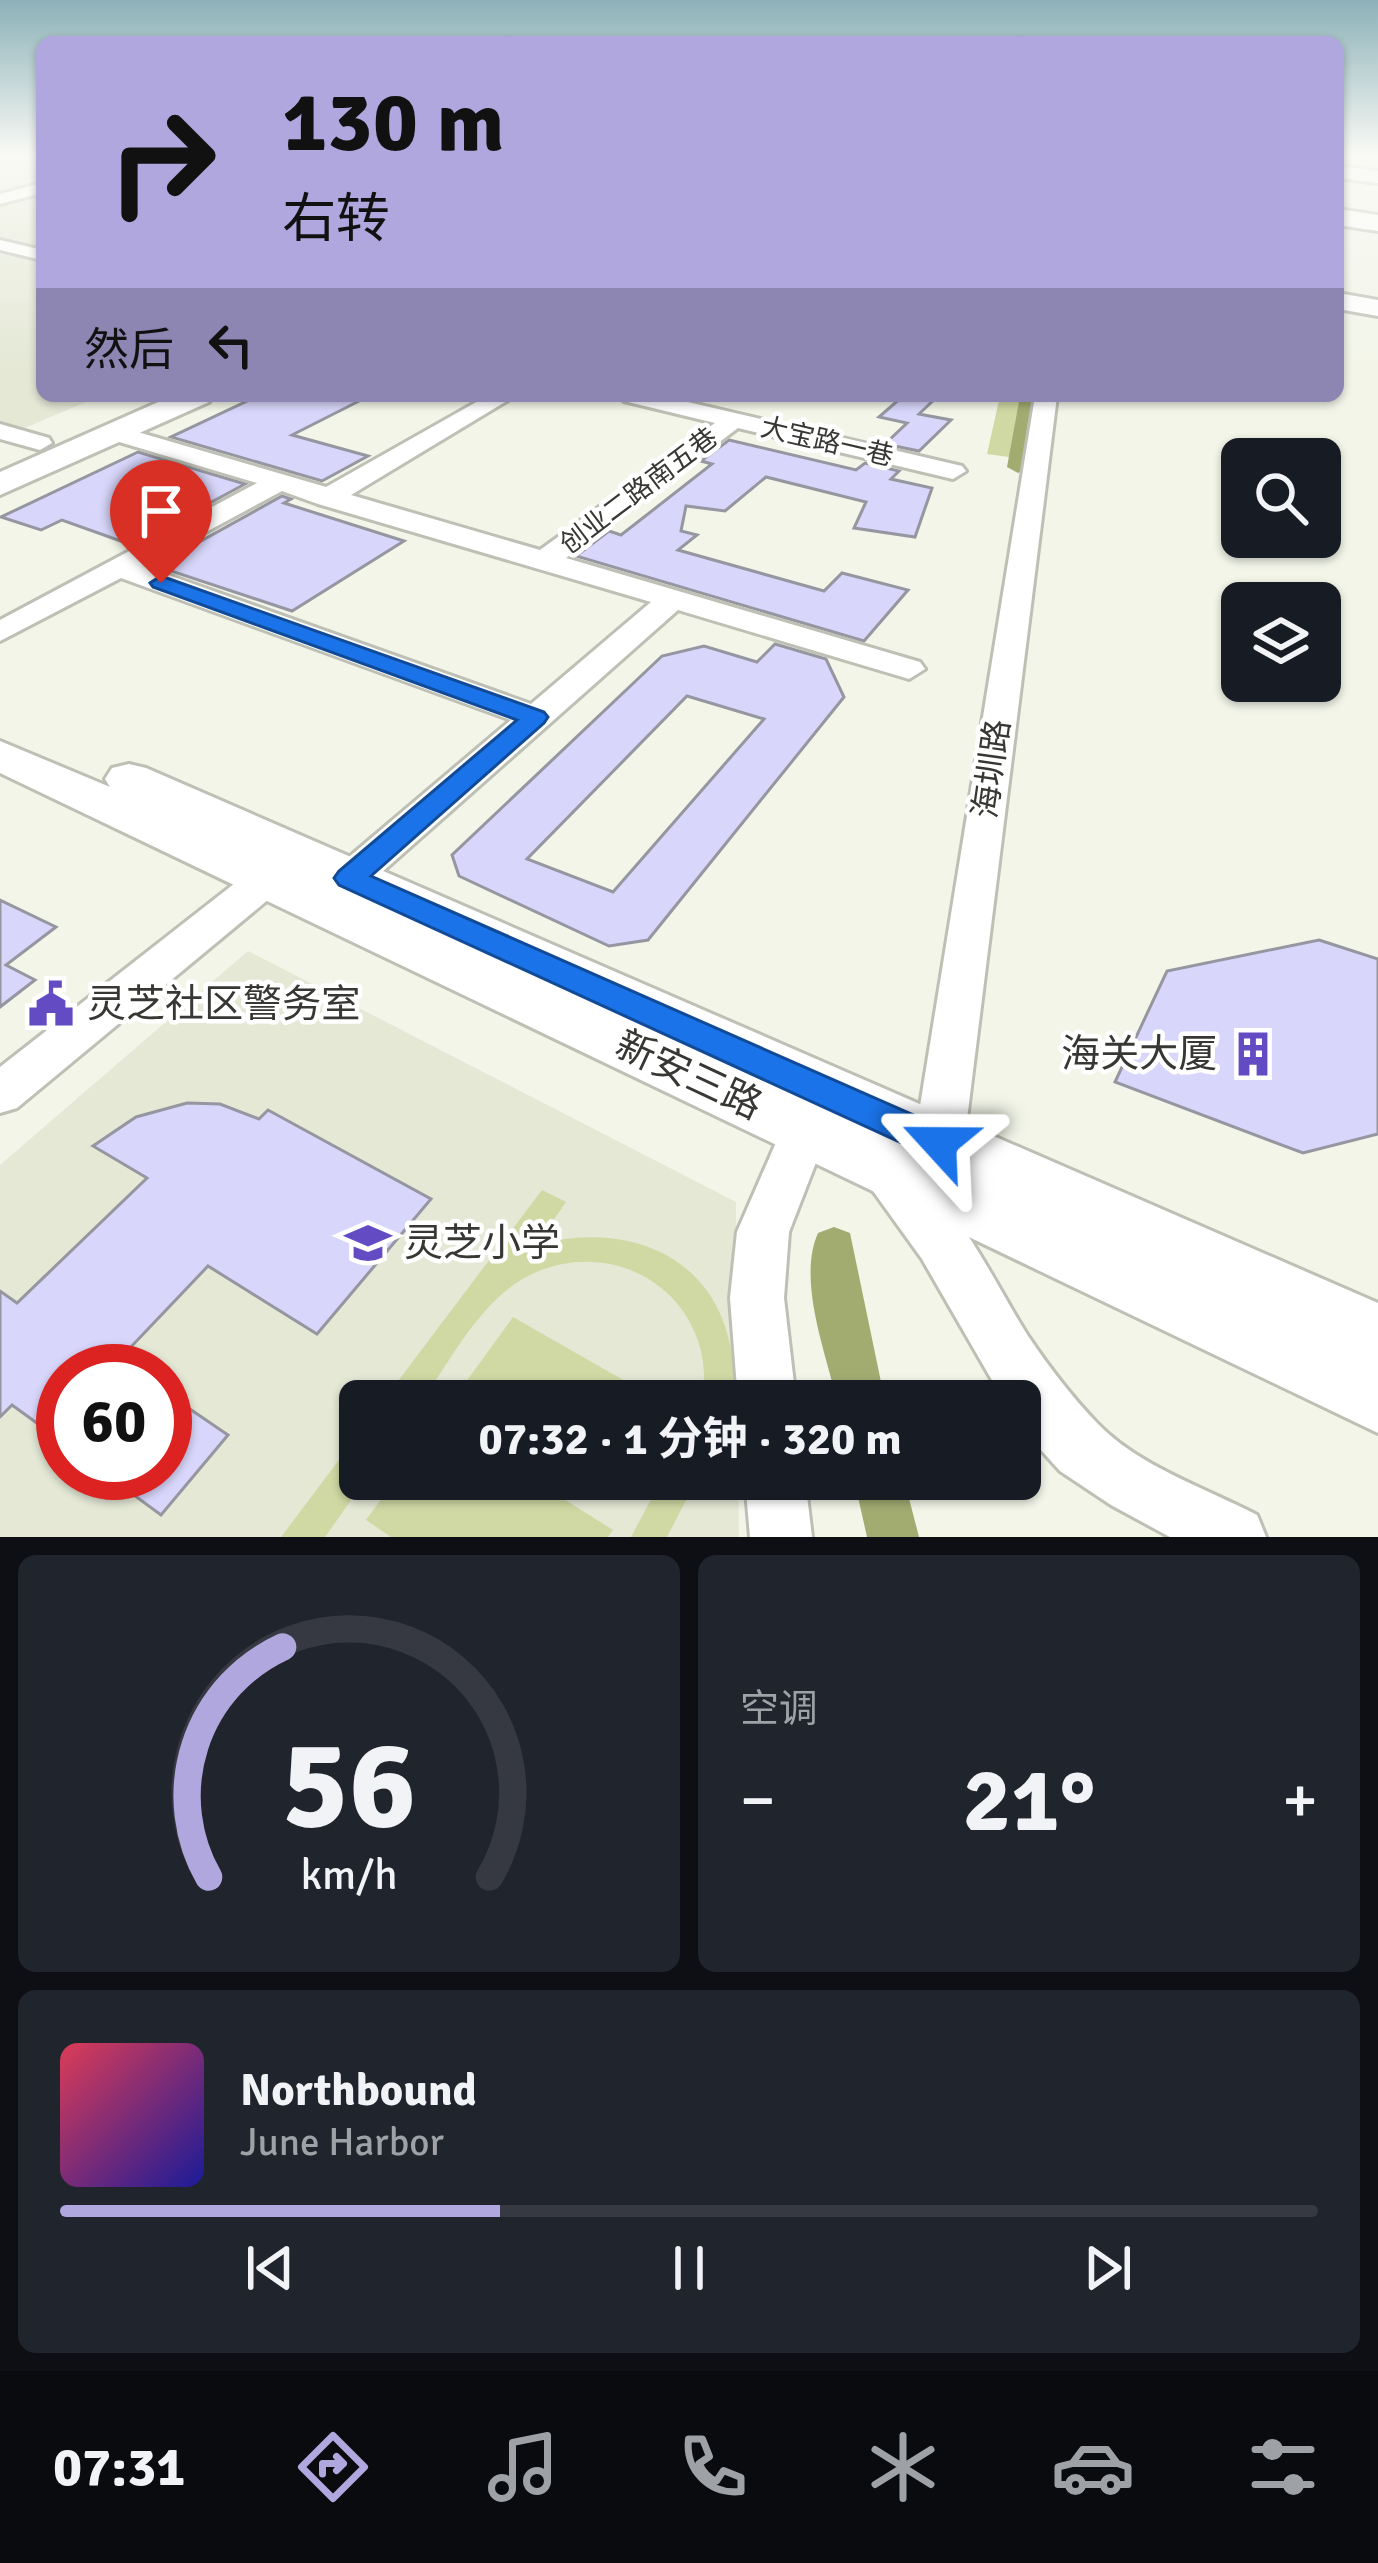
<!DOCTYPE html>
<html lang="zh">
<meta charset="utf-8">
<style>
body{margin:0;font-family:Signika,"Noto Sans SC",sans-serif;background:#20242c;color:#f1f3f6;height:100vh;display:flex;flex-direction:column;font-size:45px;white-space:nowrap}
*{box-sizing:border-box;margin:0}
p{font-size:39px;color:#9ea1a6}
.icon{flex:none;width:66px;height:66px;fill:none;stroke:currentColor;stroke-width:2;stroke-linecap:round;stroke-linejoin:round}
.map{position:relative;height:1537px;overflow:hidden}
.panel{display:flex;flex-direction:column;gap:18px;padding:18px;background:#0d0f14;flex:1}
.panel>*{flex:none}
.hud{position:absolute;left:36px;top:36px;width:1308px;height:366px;border-radius:18px;box-shadow:0 3px 9px #0004;background:#b1a7df;color:#111;overflow:hidden}
.tools{position:absolute;left:1221px;top:438px;display:grid;gap:24px}
.tools a{display:grid;place-items:center;width:120px;height:120px;border-radius:18px;background:#171b24;box-shadow:0 3px 9px #0004;font-size:60px}
.speed{position:absolute;left:36px;top:1344px;display:flex;gap:24px;font-size:60px;font-weight:700;text-align:center}
.speed>*{display:grid;place-content:center;width:156px;height:156px;border-radius:50%;background:#171b24;box-shadow:0 3px 9px #0004;line-height:1}
.speed .limit{border:18px solid #d22;background:#fff;color:#111}
.pin{position:absolute;display:grid;place-items:center;width:102px;height:102px;color:#fff;margin:-123px -51px;border-radius:50% 50% 50% 0;rotate:-45deg;box-shadow:0 0 12px #0007}
.pin .icon{rotate:45deg}
.me{position:absolute;width:132px;margin:-66px;rotate:294deg;stroke-linejoin:round;filter:drop-shadow(0 0 9px #0008)}
.turn{display:flex;align-items:center;gap:42px;height:252px;padding:0 48px;font-size:54px}
.turn .icon{width:156px;height:156px;stroke-width:2.5}
.turn b{display:block;font-size:84px;line-height:102px}
.then{display:flex;align-items:center;height:114px;padding:0 48px;background:#0003;gap:24px;font-size:45px}
.big{font-size:90px;font-weight:700;line-height:1.1}
.panel .tile{flex:1;display:flex;flex-direction:column;justify-content:center;gap:18px;min-width:0;padding:0 42px;border-radius:18px;background:#20242c}
.panel .dial{align-items:center;gap:0}
.dial svg{height:312px;overflow:visible;fill:none;stroke:#363941;stroke-width:7;stroke-linecap:round;text-anchor:middle}
.dial text{fill:#f1f3f6;stroke:none}
.song{display:flex;align-items:center;gap:36px}
.cover{width:144px;height:144px;border-radius:18px;background:linear-gradient(135deg,hsl(350 70% 55%),hsl(240 70% 35%))}
.played{height:12px;border-radius:6px;background:linear-gradient(90deg,#b1a7df 35%,#363941 35%)}
.keys{display:flex;justify-content:space-around;direction:ltr}
.heat{display:flex;justify-content:space-between;align-items:center;font-size:66px;direction:ltr}
.panel .tiles{flex:1;display:grid;gap:18px;grid-template-columns:1fr 1fr}
.tile:last-child{grid-column:span 2}
.trip{position:absolute;left:339px;top:1380px;width:702px;height:120px;border-radius:18px;background:#171b24;box-shadow:0 3px 9px #0004;font-weight:700;line-height:120px;text-align:center}
.tab-bar{display:flex;height:192px;justify-content:space-around;align-items:center;background:#090b0e;color:#9ea1a6}
.tab-bar .icon{width:84px;height:84px}
.tab-bar .on{color:#b1a7df}
.tab-bar b{font-size:54px;color:#f1f3f6}
.map>svg:first-child{display:block}
</style>
<div class="map">
<svg width="1378" height="1537" viewBox="0 0 1378 1537">
<rect width="100%" height="100%" fill="#f2f5e8"/>
<!-- built -->
<g fill="#e4e8d5" fill-rule="evenodd">
<polygon points="0,155 42,155 42,396 100,396 15,432 0,427"/>
<path d="M248,951l488,251v199h-376v78h378l1,58h-739v-372zM63,1371h102v102h-102z"/>
</g>
<!-- green -->
<g fill="#d0d9a4">
<polygon points="1000,396 1051,396 1044,462 987,454"/>
<path d="M542,1190l24,12 -29,42c116,-28 206,33 196,157h-33c7,-19 4,-45 -3,-63 -26,-71 -111,-97 -176,-58 -43,26 -71,81 -99,121h-39z"/>
<polygon points="513,1317 660,1401 452,1401"/>
<polygon points="360,1432 360,1479 366,1479 325,1537 281,1537"/>
<polygon points="396,1479 532,1479 613,1530 608,1537 391,1537 366,1520"/>
<polygon points="662,1479 697,1479 667,1537 631,1537"/>
</g>
<g fill="none" stroke-linecap="round" stroke-linejoin="round">
<!-- canal -->
<g fill="#a2ac71" fill-rule="evenodd">
<polygon points="1020,396 1040,396 1029,467 1018,473 1007,467"/>
<path d="M834,1227l16,6 35,168h-48c-11,-48 -40,-121 -19,-168z"/>
<polygon points="854,1479 904,1479 919,1537 867,1537"/>
</g>
</g>
<!-- building -->
<g fill="#d8d6fa" stroke="#9696a1" stroke-width="3" fill-rule="evenodd">
<polygon points="258,396 369,396 292,435 368,456 322,481 171,437"/>
<polygon points="903,396 938,396 919,414 951,420 919,451 885,444 907,423 879,417"/>
<polygon points="729,440 856,470 865,463 899,471 891,479 932,488 915,537 854,528 866,502 766,477 725,511 686,506 681,531 697,535 678,550 824,591 842,573 908,590 864,641 576,556 609,531 621,535 712,464 701,461"/>
<polygon points="138,452 245,484 132,545 62,520 41,530 1,517"/>
<polygon points="282,496 291,499 284,503 404,541 292,611 156,566"/>
<path d="M775,644l51,15 18,38 -196,243 -39,6 -150,-70 -7,-21 210,-199 42,-10 53,16zM687,696l77,23 -151,173 -86,-33z"/>
<polygon points="0,900 56,927 6,965 35,980 0,1007"/>
<polygon points="1319,940 1378,959 1378,1134 1303,1153 1115,1082 1167,971"/>
<polygon points="187,1103 220,1104 259,1119 268,1110 431,1199 317,1334 208,1266 108,1371 63,1371 63,1442 12,1405 0,1417 0,1291 17,1303 147,1178 93,1146 136,1117"/>
<polygon points="165,1392 228,1435 161,1515 104,1473 165,1473"/>
</g>
<g fill="none" stroke-linecap="round" stroke-linejoin="round">
<!-- minor casing -->
<g stroke="#bec0b5" stroke-width="6">
<g id="minor">
<polygon points="42,183 42,193 0,204 0,194"/>
<polygon points="0,240 42,250 42,260 0,250"/>
<path d="M487,396h28l-164,99 189,55 175,-127 -91,-22 -3,-5h41l300,70 4,5 -13,8 -215,-51 -172,130 354,104 5,7 -16,10 -231,-69 -314,278 -14,4 -14,-4 -6,-10 6,-10 175,-148 -390,-142 -121,63v-21l257,-137 -151,-45v-10h18l202,59zM282,491l36,13 333,98 -120,102 -388,-138z"/>
<polygon points="1035,396 1057,396 964,1143 956,1158 939,1164 922,1158 914,1143"/>
<polygon points="0,424 49,438 52,443 40,450 0,439"/>
<polygon points="267,865 281,869 287,879 281,889 17,1108 0,1113 0,1067 253,869"/>
<polygon points="805,1109 822,1115 829,1129 789,1232 784,1298 796,1401 738,1401 730,1298 737,1232 788,1115"/>
<path d="M888,1155c58,21 107,130 140,181 21,31 43,60 69,87 41,43 108,65 160,92l9,22h-96l-59,-32 -51,-34 -28,-31 -12,-16v-23h-16l-82,-142 -59,-82 7,-15z"/>
<polygon points="745,1479 805,1479 812,1537 750,1537"/>
</g>
</g>
<!-- major casing -->
<g stroke="#bec0b5" stroke-width="6">
<g id="major">
<polygon points="1338,166 1378,171 1378,183 1338,178"/>
<polygon points="1338,293 1378,300 1378,316 1338,309"/>
<polygon points="172,396 213,396 209,402 0,495 0,472"/>
<polygon points="0,741 110,787 105,779 112,768 129,764 146,768 1378,1303 1378,1433 0,773"/>
</g>
</g>
<!-- highway casing -->
<g stroke="#bec0b5" stroke-width="6">
<polygon id="highway" points="1338,209 1378,215 1378,231 1338,225"/>
</g>
<!-- minor -->
<use href="#minor" fill="#fff" fill-rule="evenodd"/>
<!-- major -->
<use href="#major" fill="#fff" fill-rule="evenodd"/>
<!-- highway -->
<use href="#highway" fill="#fff" fill-rule="evenodd"/>
</g>
<!-- sky -->
<linearGradient id="sky" x2="0" y2="1"><stop stop-color="#8cb1b8"/><stop offset="0.42" stop-color="#f9faf5"/><stop offset="1" stop-color="#f9faf5" stop-opacity="0"/></linearGradient>
<rect width="1378" height="370" fill="url(#sky)"/>
<!-- route -->
<polygon fill="#1a73e8" stroke="#114b97" stroke-width="3" points="161,576 544,712 548,717 544,723 371,876 952,1132 958,1143 952,1154 939,1159 926,1154 339,885 334,878 339,871 517,720 153,587 150,583"/>
<!-- icons -->
<defs>
<g id="civic-bare" transform="scale(3.6)"><path d="M-.6-6.5H3V-4.5H.6V-3L4-1V1h2V6H-6V1h2V-1L-.6-3ZM-1.2 2.5V6h2.4V2.5Z" fill="#634bc3" stroke="#fff" stroke-width="2.5" paint-order="stroke"/></g>
<g id="building-bare" transform="scale(3.6)"><path d="M-4-6H4V6H1V3H-1V6H-4ZM-2.5-4.3h1.7v1.8h-1.7ZM.8-4.3h1.7v1.8H.8ZM-2.5-1h1.7V.8h-1.7ZM.8-1h1.7V.8H.8Z" fill="#634bc3" stroke="#fff" stroke-width="2.5" paint-order="stroke"/></g>
<g id="school-bare" transform="scale(3.6)"><path d="M0-5L7-2L0 1L-7-2ZM-4 1L0 2.5L4 1V4Q0 6-4 4Z" fill="#634bc3" stroke="#fff" stroke-width="2.5" paint-order="stroke"/></g>
</defs>
<g fill-rule="evenodd">
<use href="#civic-bare" x="51" y="1004"/>
<use href="#building-bare" x="1253" y="1054"/>
<use href="#school-bare" x="368" y="1243"/>
</g>
<g text-anchor="middle" dominant-baseline="central" stroke-width="9" stroke-linejoin="round" paint-order="stroke">
<!-- far-street labels -->
<g font-size="27" fill="#373833" stroke="#fff">
<text transform="translate(827 442) rotate(13)">大宝路一巷</text>
<text transform="translate(639 491) rotate(-37)">创业二路南五巷</text>
</g>
<!-- street labels -->
<g font-size="33" fill="#373833" stroke="#fff">
<text transform="translate(992 769) rotate(-82)">海圳路</text>
</g>
<!-- near-poi labels -->
<g font-size="39" fill="#373833" stroke="#fff" text-anchor="start">
<text x="87" y="1004">灵芝社区警务室</text>
<text x="1217" y="1054" text-anchor="end">海关大厦</text>
<text x="404" y="1243">灵芝小学</text>
</g>
<!-- near-street labels -->
<g font-size="39" fill="#373833" stroke="#fff">
<text transform="translate(689 1075) rotate(25)">新安三路</text>
</g>
</g>
</svg>
<div class="tools">
<a><svg class="icon" aria-label="search" viewBox="0 0 24 24"><circle cx="10" cy="10" r="6"/><path d="M15 15l6 6"/></svg></a>
<a><svg class="icon" aria-label="layers" viewBox="0 0 24 24"><path d="M12 4l9 5-9 5-9-5zM3 14l9 5 9-5"/></svg></a>
</div>
<div class="speed"><div class="limit">60</div></div>
<div class="pin" style="left:161px;top:583px;background:#d93025"><svg class="icon" aria-label="arrive" viewBox="0 0 24 24"><path d="M6 21V4h12l-3 4 3 4H6"/></svg></div>
<svg class="me" style="left:939px;top:1143px" viewBox="-20 -20 40 40"><path d="M0-17L14 15 0 8-14 15z" fill="#1a73e8" stroke="#fff" stroke-width="4"/></svg>
<div class="trip">07:32 · 1 分钟 · 320 m</div>
<div class="hud">
<div class="turn"><svg class="icon" aria-label="right" viewBox="0 0 24 24"><path d="M7 20v-9h11M14 6l5 5-5 5"/></svg><div><b>130 m</b>右转</div></div>
<div class="then">然后<svg class="icon" aria-label="left" viewBox="0 0 24 24"><path d="M17 20v-9H6M10 6l-5 5 5 5"/></svg></div>
</div>
</div>
<section class="panel">
<div class="tiles">
<div class="tile dial"><svg viewBox="0 0 100 80">
<path d="M14 69A42 42 0 1 1 86 69"/>
<path d="M14 69A42 42 0 0 1 33 10" stroke="#b1a7df"/>
<text x="50" y="56" font-size="32" font-weight="700">56</text>
<text x="50" y="72" font-size="11">km/h</text>
</svg></div>
<div class="tile"><p>空调</p>
<div class="heat"><a>−</a><b class="big">21°</b><a>+</a></div>
</div>
<div class="tile">
<div class="song"><i class="cover"></i><div><b>Northbound</b><p>June Harbor</p></div></div>
<div class="played"></div>
<div class="keys"><svg class="icon" aria-label="previous" viewBox="0 0 24 24"><path d="M18 5L8 12l10 7zM5 5v14"/></svg><svg class="icon" aria-label="pause" viewBox="0 0 24 24"><path d="M8 5v14M16 5v14"/></svg><svg class="icon" aria-label="next" viewBox="0 0 24 24"><path d="M6 5l10 7-10 7zM19 5v14"/></svg></div>
</div>
</div>
</section>
<nav class="tab-bar">
<b>07:31</b>
<svg class="icon on" aria-label="directions" viewBox="0 0 24 24"><path d="M12 3l9 9-9 9-9-9zM9 14v-3h6M13 9l2 2-2 2"/></svg>
<svg class="icon" aria-label="music" viewBox="0 0 24 24"><path d="M9 18V5l10-2v13"/><circle cx="6" cy="18" r="3"/><circle cx="16" cy="16" r="3"/></svg>
<svg class="icon" aria-label="phone" viewBox="0 0 24 24"><path d="M5 4h4l2 5-3 2q2 4 5 5l2-3 5 2v4C11 20 4 13 5 4z"/></svg>
<svg class="icon" aria-label="climate" viewBox="0 0 24 24"><path d="M12 3v18M4 7l16 10M4 17L20 7"/></svg>
<svg class="icon" aria-label="car" viewBox="0 0 24 24"><path d="M5 17H2v-5l4-1 3-4h7l3 4 3 1v5h-3M9 17h6M6 11h13"/><circle cx="7" cy="17" r="2"/><circle cx="17" cy="17" r="2"/></svg>
<svg class="icon" aria-label="filters" viewBox="0 0 24 24"><path d="M4 7h16M4 17h16"/><circle cx="9" cy="7" r="2"/><circle cx="15" cy="17" r="2"/></svg>
</nav>
